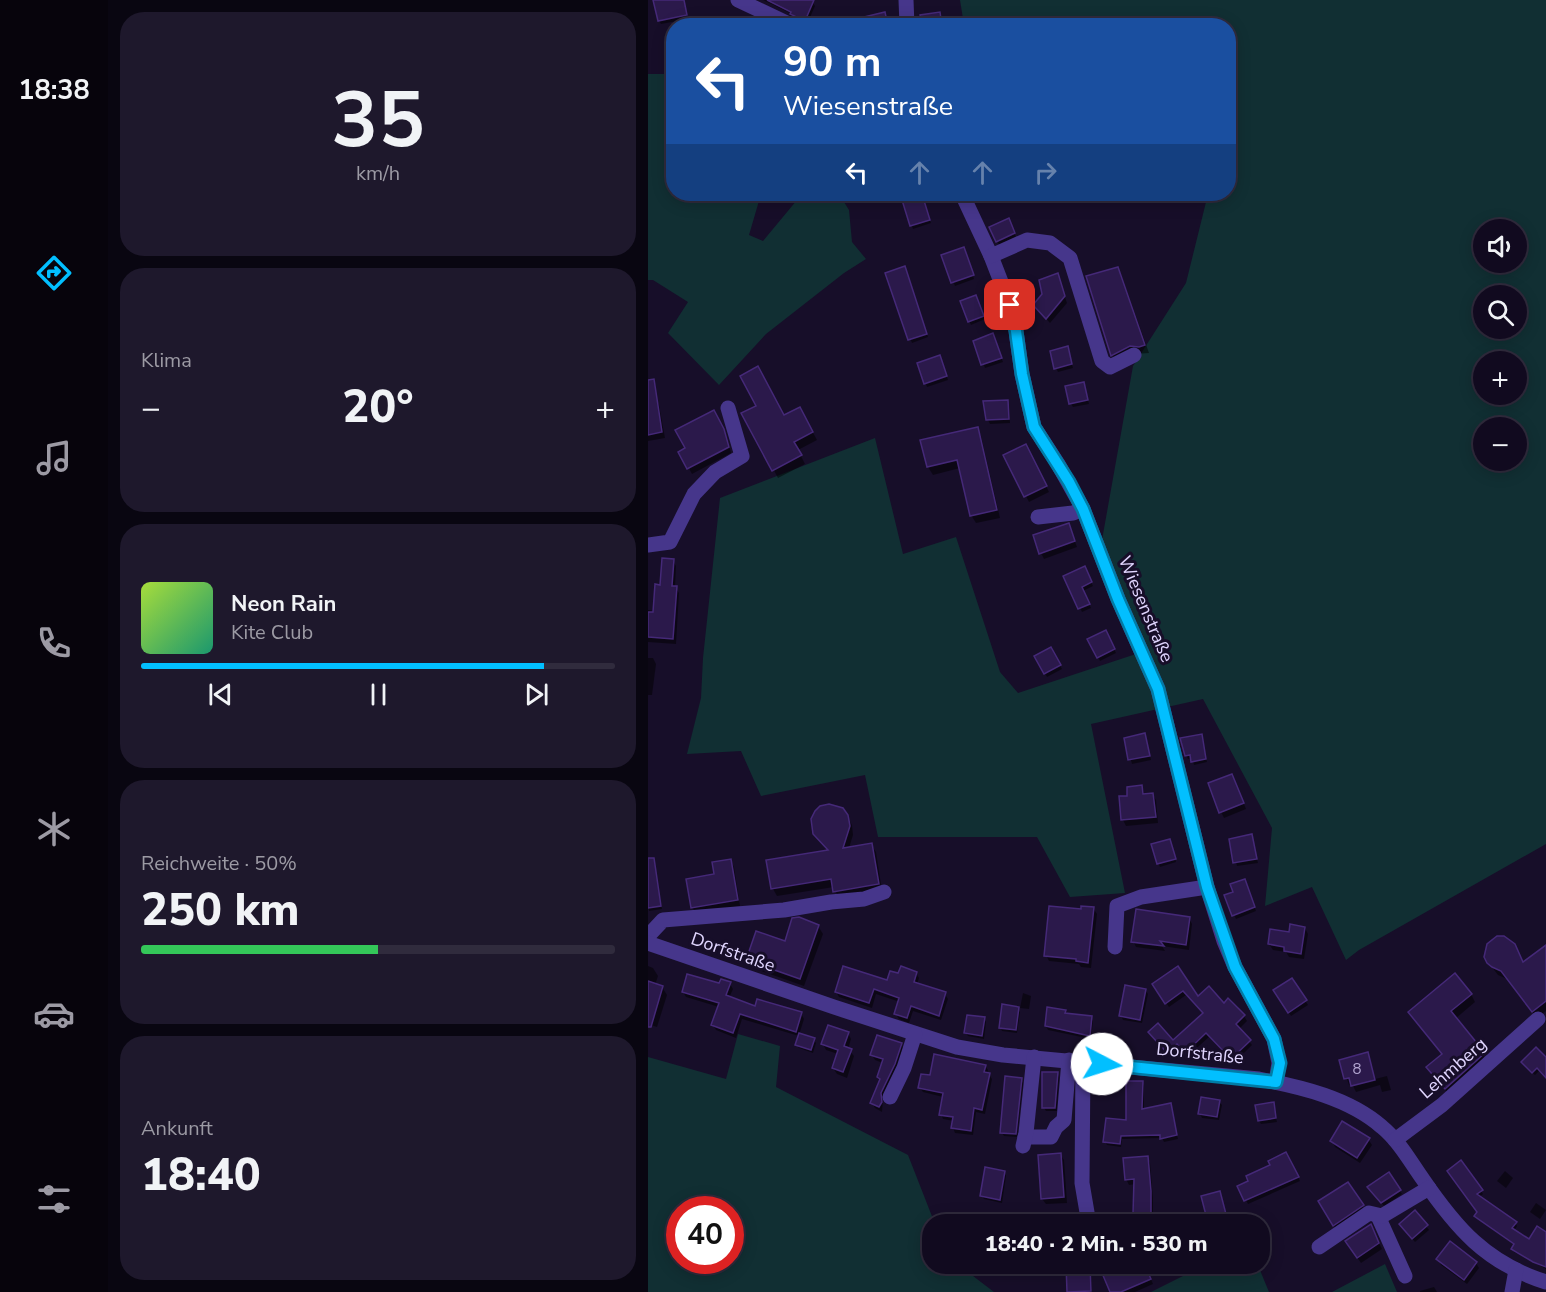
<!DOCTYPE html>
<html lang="de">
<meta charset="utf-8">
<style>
body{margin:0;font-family:"Nunito Sans",sans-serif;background:#1e182c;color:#f1f3f6;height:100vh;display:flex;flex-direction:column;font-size:22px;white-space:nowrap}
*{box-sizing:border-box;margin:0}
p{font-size:20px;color:#9c9aa4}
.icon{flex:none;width:33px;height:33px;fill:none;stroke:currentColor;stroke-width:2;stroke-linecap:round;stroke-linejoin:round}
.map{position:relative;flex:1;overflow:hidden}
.drawer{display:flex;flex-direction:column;gap:12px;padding:12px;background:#090611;width:540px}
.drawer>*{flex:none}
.top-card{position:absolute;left:18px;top:18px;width:570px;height:183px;border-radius:24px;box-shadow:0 3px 15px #0003,0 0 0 2px #302b3d;background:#1a4fa0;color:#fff;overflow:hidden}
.fabs{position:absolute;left:825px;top:219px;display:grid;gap:12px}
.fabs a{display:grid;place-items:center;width:54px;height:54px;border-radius:50%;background:#110a1f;box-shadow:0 3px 15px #0003,0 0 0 2px #302b3d;font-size:30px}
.speed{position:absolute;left:18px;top:1196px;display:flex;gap:12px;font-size:30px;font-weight:700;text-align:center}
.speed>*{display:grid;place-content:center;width:78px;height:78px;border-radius:50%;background:#110a1f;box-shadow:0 3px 15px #0003,0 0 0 2px #302b3d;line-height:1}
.speed .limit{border:9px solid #d22;background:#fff;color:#111}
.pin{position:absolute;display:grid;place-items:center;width:51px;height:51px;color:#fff;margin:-26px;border-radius:12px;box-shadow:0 3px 9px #0006}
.me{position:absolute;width:66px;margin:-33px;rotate:95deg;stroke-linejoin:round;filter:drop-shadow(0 0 4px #0008)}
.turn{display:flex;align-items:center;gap:21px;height:126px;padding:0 18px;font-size:27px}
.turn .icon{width:78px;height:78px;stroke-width:2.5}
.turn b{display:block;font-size:42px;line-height:51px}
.lanes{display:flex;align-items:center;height:57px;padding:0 18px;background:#0003;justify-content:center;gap:30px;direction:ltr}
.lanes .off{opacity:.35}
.big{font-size:45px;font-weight:800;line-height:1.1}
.drawer .card{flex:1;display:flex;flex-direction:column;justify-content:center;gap:9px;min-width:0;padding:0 21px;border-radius:24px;background:#1e182c}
.drawer .dial{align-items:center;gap:0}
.dial b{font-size:78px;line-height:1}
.song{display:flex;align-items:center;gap:18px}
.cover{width:72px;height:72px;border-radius:9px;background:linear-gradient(135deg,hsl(80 70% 55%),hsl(160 70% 35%))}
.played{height:6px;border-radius:3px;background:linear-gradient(90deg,#02bfff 85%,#302b3d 85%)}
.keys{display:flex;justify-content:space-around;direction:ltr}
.heat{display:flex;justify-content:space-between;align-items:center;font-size:33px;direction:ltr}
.charge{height:9px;border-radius:4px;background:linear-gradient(90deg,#34c759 50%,#302b3d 0)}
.trip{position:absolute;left:274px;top:1214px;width:348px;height:60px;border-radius:24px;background:#110a1f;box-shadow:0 3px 15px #0003,0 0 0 2px #302b3d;font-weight:800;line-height:60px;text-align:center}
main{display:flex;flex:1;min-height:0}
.tabs{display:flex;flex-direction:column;width:108px;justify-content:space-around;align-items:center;background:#07040c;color:#9c9aa4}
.tabs .icon{width:42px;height:42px}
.tabs .on{color:#02bfff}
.tabs b{font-size:27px;color:#f1f3f6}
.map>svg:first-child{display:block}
</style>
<main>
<nav class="tabs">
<b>18:38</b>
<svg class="icon on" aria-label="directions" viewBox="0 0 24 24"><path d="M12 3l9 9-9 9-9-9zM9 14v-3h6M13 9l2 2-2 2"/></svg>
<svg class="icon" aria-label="music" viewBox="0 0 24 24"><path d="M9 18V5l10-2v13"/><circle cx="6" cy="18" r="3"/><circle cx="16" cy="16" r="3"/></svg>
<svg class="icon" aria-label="phone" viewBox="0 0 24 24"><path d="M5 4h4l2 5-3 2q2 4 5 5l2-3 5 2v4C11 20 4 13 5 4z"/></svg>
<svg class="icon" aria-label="climate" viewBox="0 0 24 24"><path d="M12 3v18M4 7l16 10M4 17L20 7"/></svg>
<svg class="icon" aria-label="car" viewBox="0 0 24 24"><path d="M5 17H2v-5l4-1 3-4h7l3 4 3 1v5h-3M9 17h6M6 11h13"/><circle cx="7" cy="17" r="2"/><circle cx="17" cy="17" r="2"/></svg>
<svg class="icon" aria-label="filters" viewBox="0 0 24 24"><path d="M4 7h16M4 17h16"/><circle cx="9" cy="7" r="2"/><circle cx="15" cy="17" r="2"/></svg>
</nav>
<section class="drawer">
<div class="card dial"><b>35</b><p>km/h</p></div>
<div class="card"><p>Klima</p>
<div class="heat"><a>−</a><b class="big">20°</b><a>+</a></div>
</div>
<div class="card">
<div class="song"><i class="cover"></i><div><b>Neon Rain</b><p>Kite Club</p></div></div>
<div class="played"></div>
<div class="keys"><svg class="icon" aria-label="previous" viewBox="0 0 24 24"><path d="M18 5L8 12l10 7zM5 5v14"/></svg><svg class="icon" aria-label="pause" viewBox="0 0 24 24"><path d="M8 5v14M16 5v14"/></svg><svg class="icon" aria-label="next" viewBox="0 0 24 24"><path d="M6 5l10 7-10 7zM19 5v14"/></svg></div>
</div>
<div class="card"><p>Reichweite · 50%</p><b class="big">250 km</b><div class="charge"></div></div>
<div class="card"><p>Ankunft</p><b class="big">18:40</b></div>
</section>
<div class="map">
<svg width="898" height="1292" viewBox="0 0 898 1292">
<rect width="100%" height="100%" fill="#170e29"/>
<!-- green -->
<g fill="#112f33" fill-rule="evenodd">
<path d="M312,0h586v844l-187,106 -13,10 -34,-73 -47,19 7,-78 -69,-129 -112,25 34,169 -55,4 -33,-60h-159l-13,-62 -104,21 -20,-45 -54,3 14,-56 2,-40 17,-160 155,-60 28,116 53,-17 44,135 18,21 124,-41 -40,-112 31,-174 53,-83 22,-89h20v-168l-264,-1zM836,230h32v32h-32zM836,296h32v32h-32zM836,362h32v32h-32zM836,428h32v32h-32z"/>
<polygon points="0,74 25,74 26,194 113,194 101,235 115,241 154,194 191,194 201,210 204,242 218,259 196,273 118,334 71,385 20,333 40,302 5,280 0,280"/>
<path d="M90,1034l42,12 -4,41 132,68 27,69h-2v39h23l38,29h-346v-235l78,22zM32,1209h50v51h-50z"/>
<polygon points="561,1263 609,1263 621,1292 503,1292"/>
<polygon points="737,1264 749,1292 684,1292"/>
</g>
<!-- shadow -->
<g fill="#0007">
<polygon points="16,0 36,0 40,19 13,24 11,21"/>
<polygon points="115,0 159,0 165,3 167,6 159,24 146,18 144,14"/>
<polygon points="253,194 273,194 283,223 265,229"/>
<polygon points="362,224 368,237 351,245 343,228"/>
<polygon points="317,252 326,279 307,286 295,256"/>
<polygon points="470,268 474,277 501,353 487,354 468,362 464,354"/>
<polygon points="258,271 280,337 264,343 252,313"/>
<polygon points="409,275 419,303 402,323 387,306"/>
<polygon points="329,300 337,319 323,325 321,321"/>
<polygon points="346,339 355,362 337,368 327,342"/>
<polygon points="419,348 425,368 410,372 408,368"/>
<polygon points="294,361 300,380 279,387 271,364"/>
<polygon points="436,383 441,404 425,407 423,404"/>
<polygon points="8,399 11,405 17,438 0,441 0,401"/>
<polygon points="359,401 361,405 362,423 342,424 340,420"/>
<polygon points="152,409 169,440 150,450 157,464 130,478 96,414 136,417"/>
<polygon points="65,412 79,437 83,453 44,474 32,452 39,449"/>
<polygon points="329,428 333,436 352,518 328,523 323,515 312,468 285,475 280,467 274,441"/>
<polygon points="381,451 401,492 381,502 357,456"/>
<polygon points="423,531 429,547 396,559 393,553"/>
<polygon points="25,561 28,566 27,587 31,593 28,644 0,642 0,610 6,611 13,586"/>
<polygon points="438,572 445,586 435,591 443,608 434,612 417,577"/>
<polygon points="457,632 468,653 452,661 441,640"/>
<polygon points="403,649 414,669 399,677 388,657"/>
<polygon points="0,658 5,658 8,664 4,695 0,695"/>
<polygon points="553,736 559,762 546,765 544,758 540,759 538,755"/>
<polygon points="477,739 498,739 503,760 484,764"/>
<polygon points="587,782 598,809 576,818 573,812"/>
<polygon points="494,787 497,795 504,794 508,800 510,823 478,826 475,820 473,798 481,797"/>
<polygon points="199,816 204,825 205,835 201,848 223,845 228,852 234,891 191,899 186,887 129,896 125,889 180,852 167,833"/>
<polygon points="603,836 610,863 589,866 583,840"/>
<polygon points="523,844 528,862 512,867 510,863"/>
<polygon points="83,861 86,867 92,906 48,913 44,907 68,875"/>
<polygon points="6,866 14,909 1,911 0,867"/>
<polygon points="598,884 608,911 588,919 586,915"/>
<polygon points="445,908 449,914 443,968 433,967 431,964 401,961 398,955 434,911"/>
<polygon points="541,918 544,924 541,950 514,946 517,951 488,947 485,941"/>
<polygon points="170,926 175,934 156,986 105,968 100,960"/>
<polygon points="657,928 660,934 656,959 641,957 638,952 625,950 621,944"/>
<polygon points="898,947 898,1011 889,1018 859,979 850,975 840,962 875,964"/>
<polygon points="0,966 5,968 10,976 7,985 14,987 19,995 9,1027 0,1024"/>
<polygon points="529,969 550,998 576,1005 580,1001 596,1016 599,1021 591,1029 604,1045 586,1063 561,1037 540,1056 532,1048 522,1057 504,1037 502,1032 525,1042 556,1014 538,995 521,1007 509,989"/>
<polygon points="268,973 271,978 269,984 297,994 300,999 293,1020 265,1011 261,1023 251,1019 248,1014 252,1002 228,994 224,1008 191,997 188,992 240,982 251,975"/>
<polygon points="644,980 660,1005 643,1016 627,991"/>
<polygon points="82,984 85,989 81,998 108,1008 153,1013 156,1019 151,1035 166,1040 168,1043 165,1053 151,1048 149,1045 151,1036 94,1019 88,1038 68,1030 65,1025 71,1007 38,997 35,992"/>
<polygon points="497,990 500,994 494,1023 475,1020 473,1016"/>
<polygon points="375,993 383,996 381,1009 372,1008"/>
<polygon points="823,994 827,1002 807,1019 840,1062 802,1096 785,1075 795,1055 762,1012"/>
<polygon points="370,1008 372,1012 369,1033 354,1031 352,1027"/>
<polygon points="417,1011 419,1014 443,1018 445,1021 443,1039 400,1030 398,1026"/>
<polygon points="336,1019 338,1022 336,1039 320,1036 318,1033"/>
<polygon points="200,1033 203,1039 200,1049 206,1056 199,1078 189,1074 185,1068 190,1054 178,1050 175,1044"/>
<polygon points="253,1044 256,1050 235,1099 234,1112 227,1108 224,1103 233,1082 230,1077 235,1063 227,1060 224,1055"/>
<polygon points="888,1050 898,1061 898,1077 891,1071 887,1075 877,1066"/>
<polygon points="719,1054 727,1079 739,1076 743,1090 734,1092 732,1085 708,1092 704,1084 701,1085 693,1061"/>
<polygon points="337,1066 340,1070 339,1074 341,1075 344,1079 337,1114 328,1112 325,1135 307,1133 305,1128 306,1121 295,1119 293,1114 295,1097 275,1092 272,1088 283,1077"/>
<polygon points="409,1073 411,1077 409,1111 398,1111 396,1108"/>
<polygon points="373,1080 375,1083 369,1137 356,1136 354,1133"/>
<polygon points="494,1083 496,1086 496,1110 522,1105 530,1139 516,1142 514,1138 474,1139 473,1147 459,1145 457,1142 479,1122"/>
<polygon points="571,1102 574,1105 571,1120 554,1118 552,1114"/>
<polygon points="625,1104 629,1122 613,1124 611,1121"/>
<polygon points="720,1139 724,1145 712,1163 687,1147 684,1141"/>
<polygon points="412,1154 416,1160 419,1203 398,1204 394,1199"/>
<polygon points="638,1154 652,1181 600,1204 591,1187 624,1165"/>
<polygon points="499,1158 502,1163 505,1198 505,1224 490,1224 487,1214 488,1184 481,1185 478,1179"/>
<polygon points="857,1171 865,1178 858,1188 849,1181"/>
<polygon points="356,1172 358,1176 354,1203 336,1199 334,1196"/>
<polygon points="741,1174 754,1194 736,1206 723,1190"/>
<polygon points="802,1174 833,1191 835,1194 831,1197 867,1223 869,1226 866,1231 882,1241 889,1228 898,1234 893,1242 896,1243 898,1239 898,1269 866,1252 864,1249 867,1245 830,1219 828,1216 830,1212"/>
<polygon points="573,1196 580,1222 562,1224 555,1197"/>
<polygon points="672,1201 714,1206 718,1212 689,1231"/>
<polygon points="888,1203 898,1210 892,1219 882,1212"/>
<polygon points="767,1212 781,1230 767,1242 755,1228"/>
<polygon points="725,1231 734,1249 713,1263 702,1247"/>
<polygon points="790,1259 828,1263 831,1268 819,1284 793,1265"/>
<polygon points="385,1263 401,1263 390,1271"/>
<polygon points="490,1263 496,1263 505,1284 487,1292 463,1292 472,1275 490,1267"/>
<polygon points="441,1265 443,1269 444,1292 421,1292"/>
<polygon points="786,1287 789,1292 772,1292 772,1291"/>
</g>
<!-- building -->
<g fill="#2b194b" stroke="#452978" stroke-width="1.5">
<polygon points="5,0 36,0 39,15 10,21"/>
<polygon points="119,0 166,0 157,21 142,14 143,12"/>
<polygon points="237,12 240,26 196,26 195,22"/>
<polygon points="292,12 294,26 274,26 272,15"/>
<polygon points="274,194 282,220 262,226 254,200"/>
<polygon points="361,218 367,233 348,242 341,227"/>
<polygon points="316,247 326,275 303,283 293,255"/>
<polygon points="257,266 279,334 260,340 237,273"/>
<polygon points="470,267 497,345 491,347 482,346 463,356 438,276"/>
<polygon points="410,273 417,296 398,319 385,305 394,294 391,280"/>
<polygon points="328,295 336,316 320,322 312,301"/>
<polygon points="345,333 354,358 333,365 325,341"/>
<polygon points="420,346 424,364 406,369 402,351"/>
<polygon points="292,355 299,376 276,384 269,363"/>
<polygon points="110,366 136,415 152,407 165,432 146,442 154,455 124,471 93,413 108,406 92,376"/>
<polygon points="6,379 14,432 0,435 0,380"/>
<polygon points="436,382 440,400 421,404 417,386"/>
<polygon points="360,400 361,419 338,420 335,401"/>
<polygon points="66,410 76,429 81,447 39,469 30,452 37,448 27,430"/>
<polygon points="330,427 349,510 322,516 309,460 279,467 272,440"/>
<polygon points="378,444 399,486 376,497 355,455"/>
<polygon points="421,523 427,541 391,554 385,535"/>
<polygon points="14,558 26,559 24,586 29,586 25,639 0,637 0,612 5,612 7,584 12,585"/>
<polygon points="437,566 444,582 434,587 442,604 430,609 415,576"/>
<polygon points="458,630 467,649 449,658 439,639"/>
<polygon points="403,647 413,665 396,674 386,656"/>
<polygon points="497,733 502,756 480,760 476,738"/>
<polygon points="554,734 558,759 543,762 542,755 537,756 532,738"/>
<polygon points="584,774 596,803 571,813 560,783"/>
<polygon points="494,785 495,794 505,793 508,817 473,820 471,796 479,796 479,787"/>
<polygon points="181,804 195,808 200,815 202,826 195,848 224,843 231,884 185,892 183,879 123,889 118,860 180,850 165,834 163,819 167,811 172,806"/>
<polygon points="604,834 609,859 585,863 581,839"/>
<polygon points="522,839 528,859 509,864 503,844"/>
<polygon points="0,858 6,858 13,906 0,908"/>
<polygon points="83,859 90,900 43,908 38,879 66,874 64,862"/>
<polygon points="597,879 607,907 584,916 576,895 585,892 582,884"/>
<polygon points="401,906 433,909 433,906 446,907 440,963 428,961 428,959 396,956"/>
<polygon points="488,909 542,917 538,945 512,941 516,946 483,942"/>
<polygon points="151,917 171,925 152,979 98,960 108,931 137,941 144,918"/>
<polygon points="642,924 657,927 653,954 636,951 636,947 620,944 622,929 641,932"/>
<polygon points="849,936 856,936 867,944 875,962 898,945 898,1001 884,1012 853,971 844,967 839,963 836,957 839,944"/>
<polygon points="195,966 239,980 242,971 250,973 253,966 269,972 266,982 298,992 291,1016 263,1006 259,1018 246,1014 251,998 226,989 221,1003 187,992"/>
<polygon points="530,966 550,996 561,986 576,1003 580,998 597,1015 588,1024 603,1040 583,1059 558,1033 537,1053 529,1044 519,1053 500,1032 510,1023 525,1040 555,1013 535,991 517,1004 504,984"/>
<polygon points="807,973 824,994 803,1011 837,1053 797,1089 778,1067 794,1054 760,1012"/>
<polygon points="39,974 71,983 73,979 83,982 78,995 107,1006 109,999 154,1012 148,1032 92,1014 85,1033 63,1025 71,1003 34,992"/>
<polygon points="644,978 659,1000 640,1013 625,990"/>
<polygon points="0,981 15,986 3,1027 0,1027"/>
<polygon points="477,985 498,989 492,1020 471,1016"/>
<polygon points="354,1004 371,1007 368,1030 351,1028"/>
<polygon points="399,1007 418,1010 417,1013 444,1016 442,1036 397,1026"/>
<polygon points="319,1015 337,1017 334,1036 316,1033"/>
<polygon points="180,1025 201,1032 196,1046 204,1049 195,1072 184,1068 190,1050 173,1044"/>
<polygon points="151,1033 167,1038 163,1050 147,1045"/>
<polygon points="229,1035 254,1043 247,1064 233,1093 234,1102 231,1107 222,1103 232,1079 229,1077 235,1059 222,1055"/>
<polygon points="888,1047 898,1057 898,1078 889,1068 884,1073 873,1062"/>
<polygon points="720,1052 727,1080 703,1086 701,1078 696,1079 691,1060"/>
<polygon points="286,1054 338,1065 336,1072 342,1073 334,1110 326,1108 323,1131 303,1128 305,1117 291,1115 295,1093 270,1088 273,1074 282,1075"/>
<polygon points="394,1072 410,1072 407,1108 394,1108"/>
<polygon points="357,1076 374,1078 368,1134 352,1133"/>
<polygon points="478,1081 495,1081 494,1109 523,1103 529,1135 512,1139 512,1135 473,1136 472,1144 455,1142 458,1118 478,1120"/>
<polygon points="553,1097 572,1100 569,1117 550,1114"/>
<polygon points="626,1102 628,1118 610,1121 607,1105"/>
<polygon points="694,1121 722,1138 709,1158 682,1141"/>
<polygon points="638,1152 651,1177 596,1201 589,1186 600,1181 598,1176 622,1165 620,1161"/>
<polygon points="413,1153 416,1197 393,1199 390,1155"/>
<polygon points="500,1156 503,1191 503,1215 485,1214 486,1179 477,1180 475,1158"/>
<polygon points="813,1160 835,1190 829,1194 869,1222 864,1228 881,1239 889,1226 898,1232 898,1267 885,1262 863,1249 866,1244 826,1216 829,1212 799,1171"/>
<polygon points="337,1167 357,1171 352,1200 332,1196"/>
<polygon points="741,1172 753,1190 733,1203 719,1187"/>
<polygon points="700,1182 716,1205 685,1226 670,1201"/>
<polygon points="572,1191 579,1218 560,1223 553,1196"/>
<polygon points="767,1210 780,1225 764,1239 751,1224"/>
<polygon points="723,1224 731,1243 709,1258 697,1241"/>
<polygon points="802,1241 829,1262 816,1280 788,1259"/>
<polygon points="442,1263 443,1291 419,1292 418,1264"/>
<polygon points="496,1263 503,1279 473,1292 462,1292 454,1273 470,1267 472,1273"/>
</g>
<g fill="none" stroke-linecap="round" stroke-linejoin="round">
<!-- minor -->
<g stroke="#46368b" stroke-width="15">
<polyline points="90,0 145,26"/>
<polyline points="258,0 259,26"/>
<polyline points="314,194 343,256 362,305 368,331 374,374 386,427 410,464 435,509 470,599 510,689 559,887 576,941 587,967 626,1039 631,1063 628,1082"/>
<polyline points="343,256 379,240 402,243 422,258 454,361 462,367 486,355"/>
<polyline points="390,517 425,513 435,509"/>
<polyline points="0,545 22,542 46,494 67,472 94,456 80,408"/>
<polyline points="0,936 15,920 136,910 183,902 216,899 236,892"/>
<path d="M0,943l186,64 123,40 46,8 256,24c42,8 90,19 123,48 17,14 28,34 40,51 34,50 64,85 124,104"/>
<polyline points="467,947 469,906 493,897 559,887"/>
<polyline points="435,1062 434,1183 441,1224"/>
<polyline points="242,1097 256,1068 267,1034"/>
<polyline points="377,1137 403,1137 408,1127 416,1120 421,1060"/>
<polyline points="747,1140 794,1105 890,1019"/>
<polyline points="375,1146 378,1133 386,1057"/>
<polyline points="730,1216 757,1276"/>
<polyline points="671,1247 721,1213 734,1216 781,1188"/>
<polyline points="864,1292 868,1270"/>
</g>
</g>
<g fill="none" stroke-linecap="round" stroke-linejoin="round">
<!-- route casing -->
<g stroke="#017ca6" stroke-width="15">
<polyline id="route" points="362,305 368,331 374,374 386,427 421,482 435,509 470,599 510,689 559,887 587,967 626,1039 632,1063 628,1082 454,1064"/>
</g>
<!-- route -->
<use href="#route" stroke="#02bfff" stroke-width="10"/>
</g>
<g text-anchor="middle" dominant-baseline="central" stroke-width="6" stroke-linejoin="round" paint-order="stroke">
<!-- number labels -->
<g font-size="15" fill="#b4a7d2">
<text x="709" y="1069">8</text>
</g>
<!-- street labels -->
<g font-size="18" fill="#e1d6ff" stroke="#170e29">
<text transform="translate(498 609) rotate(67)">Wiesenstraße</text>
<text transform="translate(85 952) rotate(19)">Dorfstraße</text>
<text transform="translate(552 1053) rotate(6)">Dorfstraße</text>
<text transform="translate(805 1068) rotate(-41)">Lehmberg</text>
</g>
</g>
</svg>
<div class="fabs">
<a><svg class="icon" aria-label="sound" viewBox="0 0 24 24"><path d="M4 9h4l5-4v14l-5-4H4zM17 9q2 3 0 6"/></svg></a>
<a><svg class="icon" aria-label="search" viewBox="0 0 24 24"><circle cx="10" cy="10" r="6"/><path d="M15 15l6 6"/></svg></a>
<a>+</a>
<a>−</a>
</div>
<div class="speed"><div class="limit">40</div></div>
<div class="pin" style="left:362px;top:305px;background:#d93025"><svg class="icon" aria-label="arrive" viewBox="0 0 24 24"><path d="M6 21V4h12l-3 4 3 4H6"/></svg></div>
<svg class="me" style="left:454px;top:1064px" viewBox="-20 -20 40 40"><circle r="19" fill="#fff"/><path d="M0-13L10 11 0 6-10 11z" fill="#02bfff"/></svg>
<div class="trip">18:40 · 2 Min. · 530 m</div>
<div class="top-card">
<div class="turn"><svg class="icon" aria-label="left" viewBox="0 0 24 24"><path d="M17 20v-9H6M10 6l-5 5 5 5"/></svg><div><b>90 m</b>Wiesenstraße</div></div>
<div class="lanes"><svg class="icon" aria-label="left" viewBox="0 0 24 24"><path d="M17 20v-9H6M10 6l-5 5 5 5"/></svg><svg class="icon off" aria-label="ahead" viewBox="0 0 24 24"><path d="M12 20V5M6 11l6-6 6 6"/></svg><svg class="icon off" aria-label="ahead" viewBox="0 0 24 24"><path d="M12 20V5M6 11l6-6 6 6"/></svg><svg class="icon off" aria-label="right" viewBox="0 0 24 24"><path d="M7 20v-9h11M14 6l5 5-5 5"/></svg></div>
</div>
</div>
</main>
